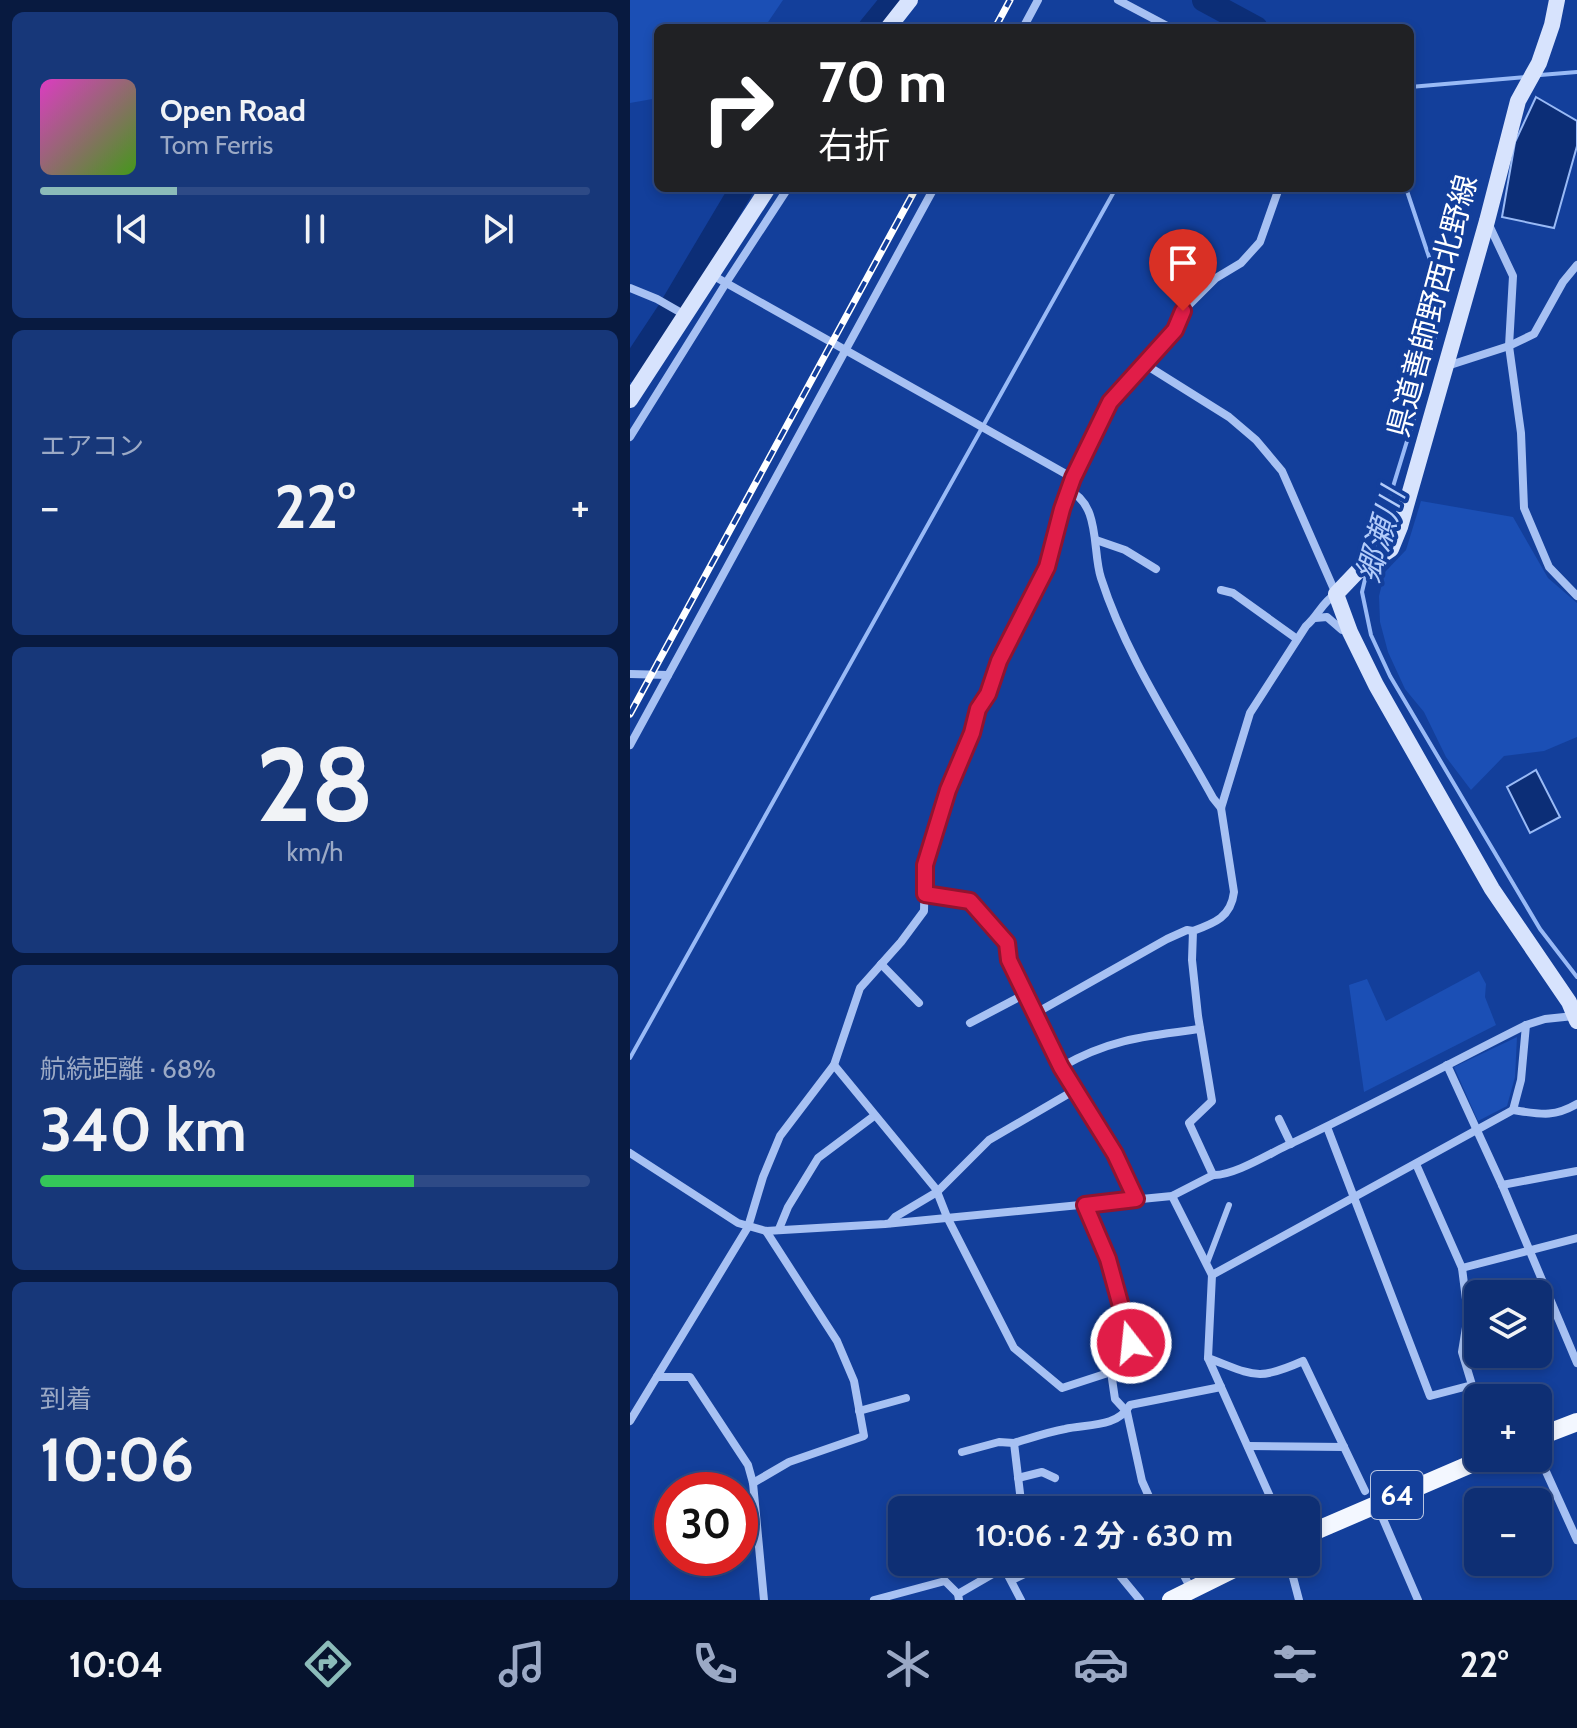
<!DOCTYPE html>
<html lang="ja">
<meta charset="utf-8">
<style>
body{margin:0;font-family:Cabin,"Noto Sans JP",sans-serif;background:#173779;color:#f1f3f6;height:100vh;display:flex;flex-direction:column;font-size:30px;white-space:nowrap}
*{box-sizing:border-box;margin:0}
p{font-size:26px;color:#9ba9c5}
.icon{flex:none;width:44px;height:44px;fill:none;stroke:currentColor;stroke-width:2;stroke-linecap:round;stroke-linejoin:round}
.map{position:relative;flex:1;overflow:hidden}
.side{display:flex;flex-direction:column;gap:12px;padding:12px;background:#081a40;width:630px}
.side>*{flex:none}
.guide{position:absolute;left:24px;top:24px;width:760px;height:168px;border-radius:12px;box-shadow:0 4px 12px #0003,0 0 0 2px #2e4a86;background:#202124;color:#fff;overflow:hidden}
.tools{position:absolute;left:834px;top:1280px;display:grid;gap:16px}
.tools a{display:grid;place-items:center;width:88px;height:88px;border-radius:12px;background:#0e2f74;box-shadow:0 4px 12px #0003,0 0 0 2px #2e4a86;font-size:40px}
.speed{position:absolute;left:24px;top:1472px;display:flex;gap:16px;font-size:40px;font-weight:700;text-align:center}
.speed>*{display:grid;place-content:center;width:104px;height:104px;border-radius:50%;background:#0e2f74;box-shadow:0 4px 12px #0003,0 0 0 2px #2e4a86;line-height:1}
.speed .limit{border:12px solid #d22;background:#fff;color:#111}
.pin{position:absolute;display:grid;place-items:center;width:68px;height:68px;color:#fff;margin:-82px -34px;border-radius:50% 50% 50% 0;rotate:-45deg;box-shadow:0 0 8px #0007}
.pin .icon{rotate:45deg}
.me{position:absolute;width:88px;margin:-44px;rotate:344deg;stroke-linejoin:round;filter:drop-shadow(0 0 6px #0008)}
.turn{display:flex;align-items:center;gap:28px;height:168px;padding:0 32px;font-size:36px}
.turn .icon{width:104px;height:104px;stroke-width:2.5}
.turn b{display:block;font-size:56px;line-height:68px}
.big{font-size:60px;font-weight:700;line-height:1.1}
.side .widget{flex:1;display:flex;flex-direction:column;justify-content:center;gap:12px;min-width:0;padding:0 28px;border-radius:12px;background:#173779}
.side .dial{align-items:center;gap:0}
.dial b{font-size:104px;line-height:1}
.song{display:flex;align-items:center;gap:24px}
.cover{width:96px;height:96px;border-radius:12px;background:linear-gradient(135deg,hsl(310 70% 55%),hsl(100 70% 35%))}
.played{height:8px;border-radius:4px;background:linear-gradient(90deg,#8bbbb9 25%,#2e4a86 25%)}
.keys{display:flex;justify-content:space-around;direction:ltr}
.heat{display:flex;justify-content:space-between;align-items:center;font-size:44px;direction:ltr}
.charge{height:12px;border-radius:6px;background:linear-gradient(90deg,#34c759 68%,#2e4a86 0)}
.trip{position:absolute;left:258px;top:1496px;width:432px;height:80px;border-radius:12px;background:#0e2f74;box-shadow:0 4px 12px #0003,0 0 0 2px #2e4a86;font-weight:700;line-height:80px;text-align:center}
.dock{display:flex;height:128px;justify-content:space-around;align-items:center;background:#06132e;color:#9ba9c5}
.dock .icon{width:56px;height:56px}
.dock .active{color:#8bbbb9}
.dock b{font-size:36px;color:#f1f3f6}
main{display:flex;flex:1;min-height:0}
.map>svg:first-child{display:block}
</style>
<main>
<section class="side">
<div class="widget">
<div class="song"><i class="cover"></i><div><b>Open Road</b><p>Tom Ferris</p></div></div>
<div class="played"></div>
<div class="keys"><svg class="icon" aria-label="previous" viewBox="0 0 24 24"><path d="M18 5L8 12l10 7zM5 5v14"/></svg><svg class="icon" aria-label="pause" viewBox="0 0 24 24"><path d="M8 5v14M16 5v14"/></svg><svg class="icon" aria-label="next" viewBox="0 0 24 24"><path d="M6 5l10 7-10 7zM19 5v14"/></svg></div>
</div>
<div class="widget"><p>エアコン</p>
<div class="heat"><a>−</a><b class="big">22°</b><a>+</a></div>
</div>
<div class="widget dial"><b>28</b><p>km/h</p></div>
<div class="widget"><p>航続距離 · 68%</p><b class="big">340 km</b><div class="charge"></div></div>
<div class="widget"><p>到着</p><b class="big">10:06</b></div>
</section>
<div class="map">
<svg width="947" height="1600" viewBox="0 0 947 1600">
<rect width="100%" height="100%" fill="#133f9b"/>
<!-- green -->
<g fill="#1b4fb5">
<polygon points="0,0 153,0 134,28 28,28 28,98 0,103"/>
<polygon points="791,501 883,517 918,578 947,603 947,737 914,751 874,756 841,790 816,757 794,712 775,689 758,652 750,622 749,596 755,572 776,550"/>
<polygon points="849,971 856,984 855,997 866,1025 734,1092 719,985 737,979 756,1021"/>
<polygon points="887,1037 885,1077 877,1106 848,1121 824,1067"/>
</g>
<!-- water -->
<g fill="#0c2e77" stroke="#99baf6" stroke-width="2">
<polygon points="906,97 947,121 947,146 924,228 872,217 885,142"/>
<polygon points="906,770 930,817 900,833 877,787"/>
</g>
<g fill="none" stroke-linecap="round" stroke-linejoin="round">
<!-- stream -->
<g stroke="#99baf6" stroke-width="4">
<polyline points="910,75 947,72"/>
<polyline points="780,87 897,77"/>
<polyline points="742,555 785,415 806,333 809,298 803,269 776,188"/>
<polyline points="737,571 732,592 741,635 760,676 910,929 947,977"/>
<polyline points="0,1058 486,188"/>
</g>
<!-- river -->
<g stroke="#0c2e77" stroke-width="24">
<polyline points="574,0 626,28"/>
<polyline points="240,28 263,0"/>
<polyline points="0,370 39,311 112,188"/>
</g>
<!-- lane -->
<polyline stroke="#a7c1f3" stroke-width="6" points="577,1263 599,1205"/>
<!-- street -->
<g stroke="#a7c1f3" stroke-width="8">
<polyline points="488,0 541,28"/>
<polyline points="393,28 408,0"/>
<polyline points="859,225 883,276 879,346 891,433 894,508 919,567 947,596"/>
<polyline points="82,275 443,478"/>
<polyline points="0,288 27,299 55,315"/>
<path d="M516,365l83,52 27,23 26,31 54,123c-14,8 -18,22 -30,32l-56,87 -29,95 13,84c-3,25 -19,31 -41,39l-1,29 6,56 14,85 -23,22 24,52"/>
<polyline points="817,366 879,346 904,334 933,282 947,265"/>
<polyline points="0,437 96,283 158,188"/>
<path d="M438,490c33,14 24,61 33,88 25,78 73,149 112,220l8,10"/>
<polyline points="466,540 495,550 526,569"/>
<polyline points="591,590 603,593 667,639"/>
<polyline points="685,618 697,617 712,630 719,632"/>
<polyline points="0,674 38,675"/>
<polyline points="0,745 304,188"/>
<polyline points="295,894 340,901 377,943 379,960 431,1067 485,1154 506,1199"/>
<polyline points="251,964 289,1003"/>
<polyline points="406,1013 537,939 557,930 563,931"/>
<polyline points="340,1023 395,994"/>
<polyline points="204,1065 306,1189 317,1217 384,1348 432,1388 481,1372 503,1353 478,1259 455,1205"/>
<polyline points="817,1065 872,1185 947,1363"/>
<path d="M431,1067c48,-28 85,-31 139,-38"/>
<polyline points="883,1110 891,1080 896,1025"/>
<polyline points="649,1119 661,1144"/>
<polyline points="697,1127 800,1396 842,1385 832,1352 838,1315 832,1268 786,1164"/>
<path d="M0,1153l108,70 28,8 119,-7 287,-28 41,-21c20,1 54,-20 73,-29 81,-38 160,-81 240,-121l19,-6 29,-3"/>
<polyline points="872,1185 947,1171"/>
<polyline points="542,1196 582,1275 578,1358 646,1510"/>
<polyline points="260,1223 265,1217 307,1192 359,1140 445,1090"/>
<polyline points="149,1229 158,1207 188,1158 244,1116"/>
<polyline points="832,1268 947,1238"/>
<path d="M582,1275l301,-165c27,4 40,8 64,-6"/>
<path d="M578,1358c46,17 48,24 95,3l62,130"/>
<polyline points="481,1372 485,1399 497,1412 512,1481 525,1510"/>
<polyline points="27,1377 60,1377 118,1465 123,1483 134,1600"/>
<polyline points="229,1411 276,1398"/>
<polyline points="0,1421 118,1227 133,1177 150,1136 204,1065 230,988 271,942 294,911 295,865 310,813 342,733 348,709 358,694 369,661 417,567 432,509 443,478 480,402 545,330 553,311 586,278 611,263 630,242 649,188"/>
<polyline points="618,1446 714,1447"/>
<polyline points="332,1452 369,1442 384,1443"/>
<polyline points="908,1454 947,1540"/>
<polyline points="388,1478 412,1472 425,1478"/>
<polyline points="123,1483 159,1462 234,1436 224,1381 207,1341 136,1231"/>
<polyline points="747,1505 788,1600"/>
<path d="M392,1510l-8,-67c17,-5 34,-11 51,-14 22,-5 52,-1 65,-24l91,-18"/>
<polyline points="371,1562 391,1600"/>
<polyline points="484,1562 491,1577 510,1600"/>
<polyline points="547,1562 561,1589"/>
<polyline points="659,1562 669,1600"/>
<polyline points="382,1580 420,1562"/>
<polyline points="244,1600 315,1581 328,1594"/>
<polyline points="329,1600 328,1594 373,1568"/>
</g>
<!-- secondary -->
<g stroke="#d7e3fd" stroke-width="16">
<polyline points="927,0 922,25 909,63 888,101 857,221 770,527 761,549 727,572 706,594 720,632 746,685 862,889 939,1002 947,1021"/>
<polyline points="258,28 280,0"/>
<polyline points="0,400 138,188"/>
</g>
<!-- primary -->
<g stroke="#f3f7ff" stroke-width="18">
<polyline points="908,1437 947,1422"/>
<polyline points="676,1535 855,1458"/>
<polyline points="541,1600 618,1562"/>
</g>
<!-- rail casing -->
<g stroke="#fff" stroke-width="7">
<g id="rail">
<polyline points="365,28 380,0"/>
<polyline points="0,714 286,188"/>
</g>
</g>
<!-- rail -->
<use href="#rail" stroke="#133f9b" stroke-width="4" stroke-dasharray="12" stroke-linecap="butt"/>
</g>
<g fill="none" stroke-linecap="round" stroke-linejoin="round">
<!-- route casing -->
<g stroke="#92132f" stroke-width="20">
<polyline id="route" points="501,1343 478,1259 455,1205 506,1199 485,1154 431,1067 379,960 377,943 340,901 295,894 295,865 318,790 342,733 348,709 358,694 369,661 417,567 432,509 443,478 480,402 545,330 553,311"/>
</g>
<!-- route -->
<use href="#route" stroke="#e11d48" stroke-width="14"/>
</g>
<g text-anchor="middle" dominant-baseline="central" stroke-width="8" stroke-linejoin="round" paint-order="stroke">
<!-- shield labels -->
<rect fill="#133f9b" stroke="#b8c5e1" stroke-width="2" x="741" y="1471" width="52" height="48" rx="6"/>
<g font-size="28" font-weight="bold" fill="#fff">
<text x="767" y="1495">64</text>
</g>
<!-- street labels -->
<g font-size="30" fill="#fff" stroke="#133f9b">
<text transform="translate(802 306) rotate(-75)">県道善師野西北野線</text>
</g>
<!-- water labels -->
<g font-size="32" font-style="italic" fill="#b3ccfa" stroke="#133f9b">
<text transform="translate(750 535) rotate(-74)">郷瀬川</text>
</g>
</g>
</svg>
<div class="tools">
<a><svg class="icon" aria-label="layers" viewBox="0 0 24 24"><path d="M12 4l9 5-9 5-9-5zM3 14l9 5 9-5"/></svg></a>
<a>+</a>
<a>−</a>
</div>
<div class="speed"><div class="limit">30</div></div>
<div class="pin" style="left:553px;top:311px;background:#d93025"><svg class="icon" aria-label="arrive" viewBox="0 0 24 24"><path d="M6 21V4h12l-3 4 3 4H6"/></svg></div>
<svg class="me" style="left:501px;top:1343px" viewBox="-20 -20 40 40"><circle r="17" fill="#e11d48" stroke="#fff" stroke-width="3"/><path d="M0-11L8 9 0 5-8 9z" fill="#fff"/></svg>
<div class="trip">10:06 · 2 分 · 630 m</div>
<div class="guide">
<div class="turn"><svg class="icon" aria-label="right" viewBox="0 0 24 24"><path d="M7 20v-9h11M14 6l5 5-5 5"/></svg><div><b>70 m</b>右折</div></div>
</div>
</div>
</main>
<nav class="dock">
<b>10:04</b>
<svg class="icon active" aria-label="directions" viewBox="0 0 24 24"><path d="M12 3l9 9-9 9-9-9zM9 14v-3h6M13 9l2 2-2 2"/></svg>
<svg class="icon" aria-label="music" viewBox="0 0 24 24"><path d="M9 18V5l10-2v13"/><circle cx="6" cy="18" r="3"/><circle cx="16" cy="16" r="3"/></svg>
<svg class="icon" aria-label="phone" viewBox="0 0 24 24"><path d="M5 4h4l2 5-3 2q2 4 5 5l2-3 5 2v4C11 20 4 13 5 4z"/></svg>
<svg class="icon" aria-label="climate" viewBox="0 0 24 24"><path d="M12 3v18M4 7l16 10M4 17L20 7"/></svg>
<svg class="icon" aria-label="car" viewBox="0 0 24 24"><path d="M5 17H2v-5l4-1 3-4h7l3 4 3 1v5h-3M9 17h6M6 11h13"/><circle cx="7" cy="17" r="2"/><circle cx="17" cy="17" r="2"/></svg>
<svg class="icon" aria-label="filters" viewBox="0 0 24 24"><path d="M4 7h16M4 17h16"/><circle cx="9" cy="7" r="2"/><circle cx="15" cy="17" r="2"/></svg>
<b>22°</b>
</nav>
